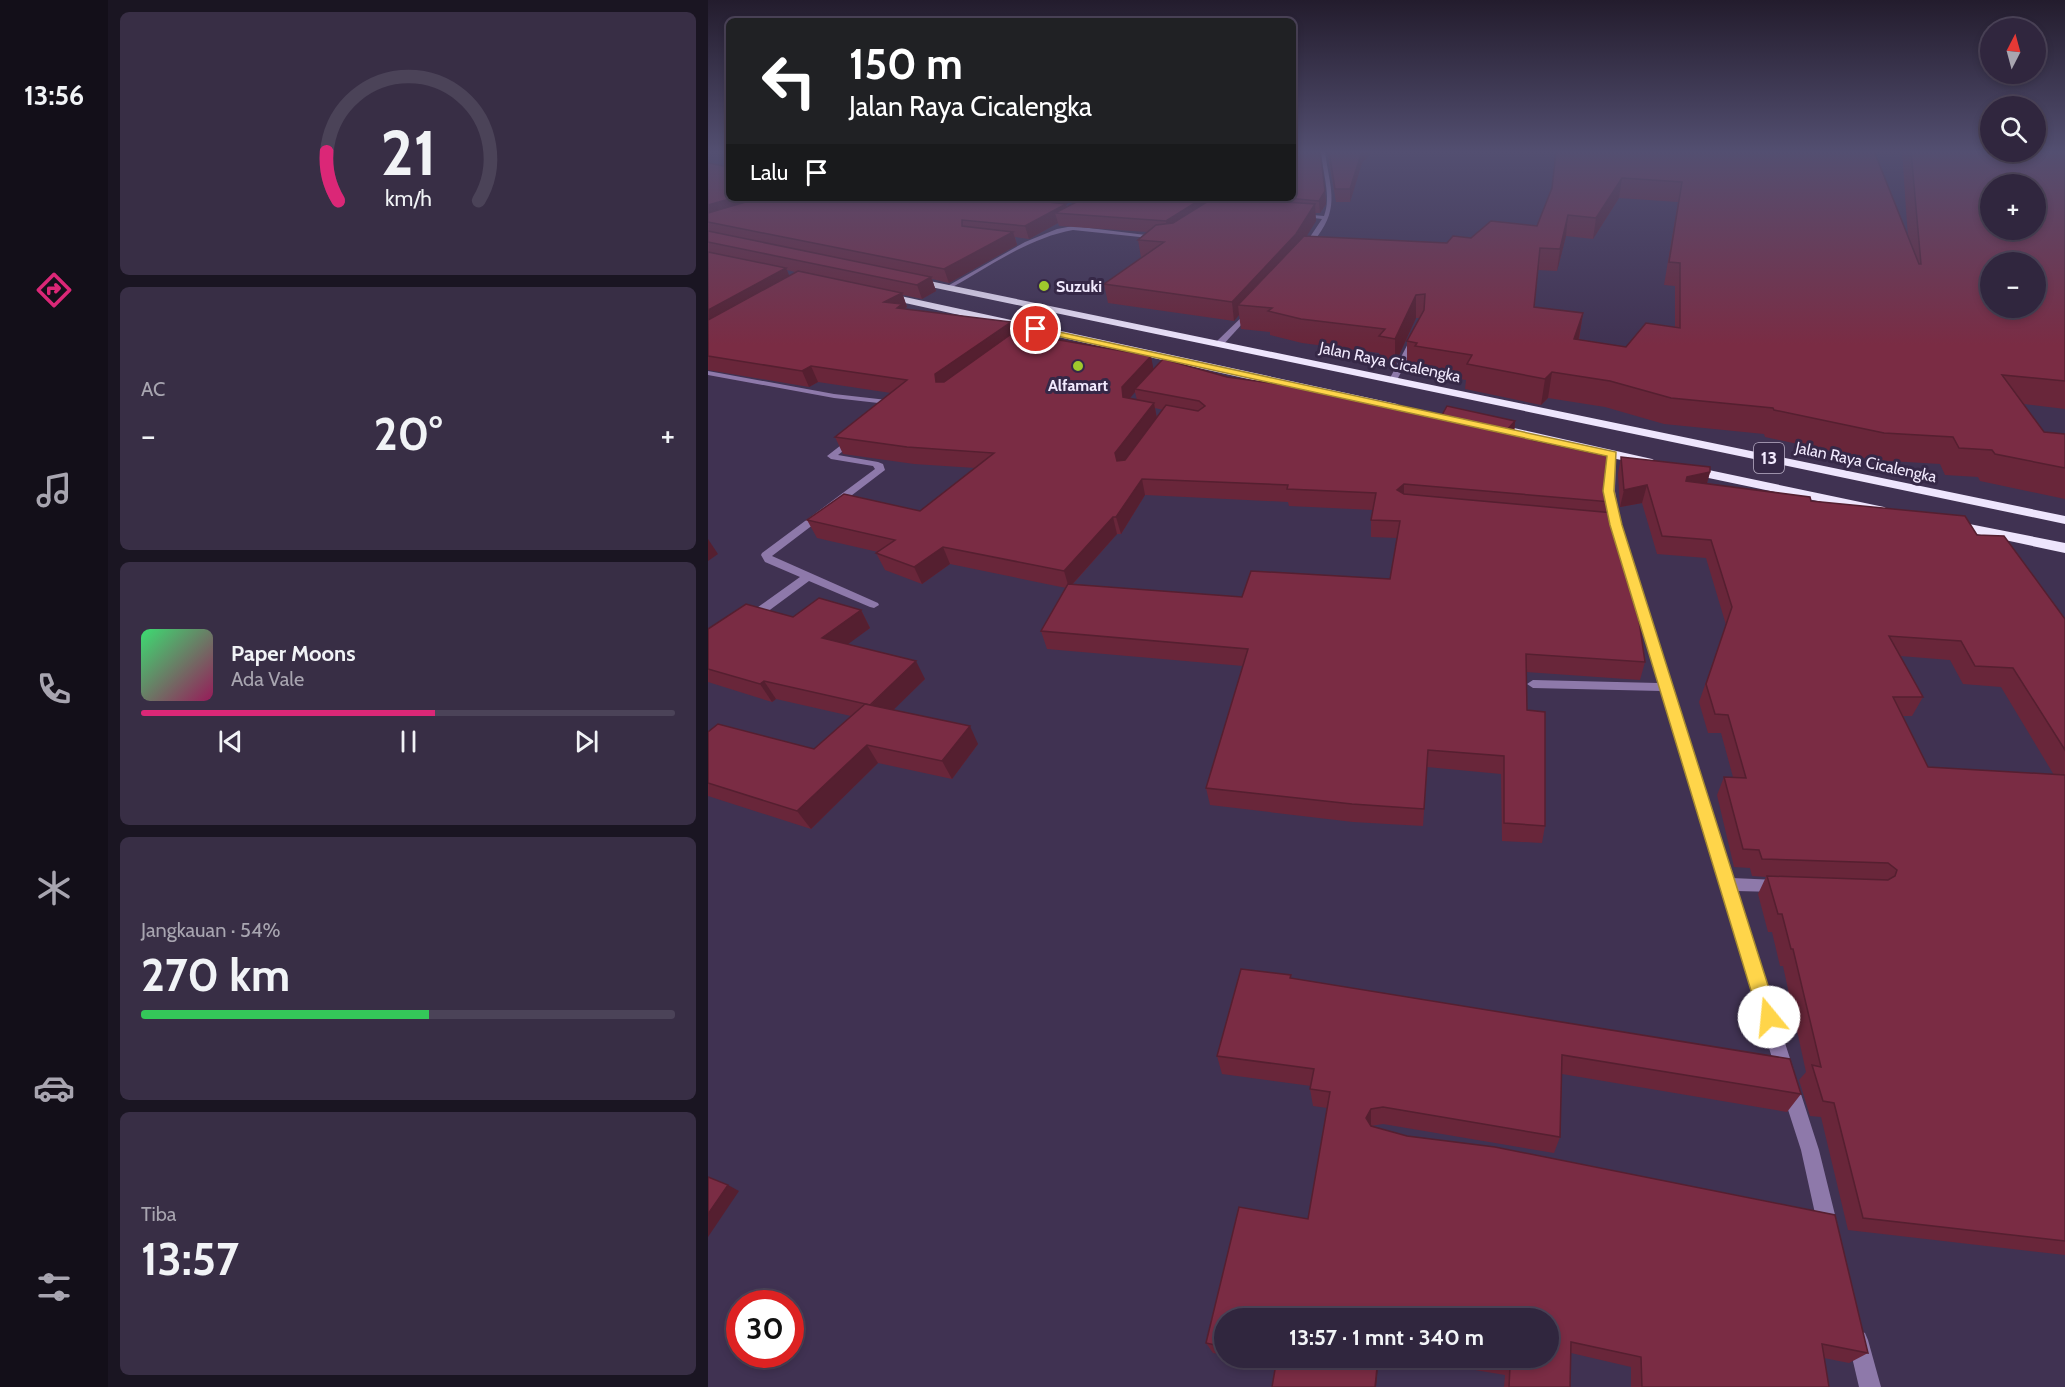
<!DOCTYPE html>
<html lang="id">
<meta charset="utf-8">
<style>
body{margin:0;font-family:Cabin,sans-serif;background:#382e45;color:#f1f3f6;height:100vh;display:flex;flex-direction:column;font-size:22px;white-space:nowrap}
*{box-sizing:border-box;margin:0}
p{font-size:20px;color:#a8a5b0}
.icon{flex:none;width:33px;height:33px;fill:none;stroke:currentColor;stroke-width:2;stroke-linecap:round;stroke-linejoin:round}
.map{position:relative;flex:1;overflow:hidden}
.drawer{display:flex;flex-direction:column;gap:12px;padding:12px;background:#1a1522;width:600px}
.drawer>*{flex:none}
.banner{position:absolute;left:18px;top:18px;width:570px;height:183px;border-radius:9px;box-shadow:0 3px 9px #0003,0 0 0 2px #4b4358;background:#202124;color:#fff;overflow:hidden}
.needle{width:39px;rotate:6deg}
.controls{position:absolute;left:1272px;top:18px;display:grid;gap:12px}
.controls a{display:grid;place-items:center;width:66px;height:66px;border-radius:50%;background:#30263e;box-shadow:0 3px 9px #0003,0 0 0 2px #4b4358;font-size:30px}
.speed{position:absolute;left:18px;top:1290px;display:flex;gap:12px;font-size:30px;font-weight:700;text-align:center}
.speed>*{display:grid;place-content:center;width:78px;height:78px;border-radius:50%;background:#30263e;box-shadow:0 3px 9px #0003,0 0 0 2px #4b4358;line-height:1}
.speed .limit{border:9px solid #d22;background:#fff;color:#111}
.pin{position:absolute;display:grid;place-items:center;width:51px;height:51px;color:#fff;margin:-26px;border:3px solid #fff;border-radius:50%;box-shadow:0 2px 6px #0007}
.me{position:absolute;width:66px;margin:-33px;rotate:343deg;stroke-linejoin:round;filter:drop-shadow(0 0 4px #0008)}
.turn{display:flex;align-items:center;gap:21px;height:126px;padding:0 24px;font-size:27px}
.turn .icon{width:78px;height:78px;stroke-width:2.5}
.turn b{display:block;font-size:42px;line-height:51px}
.then{display:flex;align-items:center;height:57px;padding:0 24px;background:#0003;gap:12px;font-size:22px}
.big{font-size:45px;font-weight:700;line-height:1.1}
.drawer .widget{flex:1;display:flex;flex-direction:column;justify-content:center;gap:9px;min-width:0;padding:0 21px;border-radius:9px;background:#382e45}
.drawer .dial{align-items:center;gap:0}
.dial svg{height:156px;overflow:visible;fill:none;stroke:#4b4358;stroke-width:7;stroke-linecap:round;text-anchor:middle}
.dial text{fill:#f1f3f6;stroke:none}
.song{display:flex;align-items:center;gap:18px}
.cover{width:72px;height:72px;border-radius:9px;background:linear-gradient(135deg,hsl(140 70% 55%),hsl(330 70% 35%))}
.played{height:6px;border-radius:3px;background:linear-gradient(90deg,#db2777 55%,#4b4358 55%)}
.keys{display:flex;justify-content:space-around;direction:ltr}
.heat{display:flex;justify-content:space-between;align-items:center;font-size:33px;direction:ltr}
.charge{height:9px;border-radius:4px;background:linear-gradient(90deg,#34c759 54%,#4b4358 0)}
.trip{position:absolute;left:506px;top:1308px;width:345px;height:60px;border-radius:30px;background:#30263e;box-shadow:0 3px 9px #0003,0 0 0 2px #4b4358;font-weight:700;line-height:60px;text-align:center}
main{display:flex;flex:1;min-height:0}
.menu{display:flex;flex-direction:column;width:108px;justify-content:space-around;align-items:center;background:#130f19;color:#a8a5b0}
.menu .icon{width:42px;height:42px}
.menu .selected{color:#db2777}
.menu b{font-size:27px;color:#f1f3f6}
.map>svg:first-child{display:block}
</style>
<main>
<nav class="menu">
<b>13:56</b>
<svg class="icon selected" aria-label="directions" viewBox="0 0 24 24"><path d="M12 3l9 9-9 9-9-9zM9 14v-3h6M13 9l2 2-2 2"/></svg>
<svg class="icon" aria-label="music" viewBox="0 0 24 24"><path d="M9 18V5l10-2v13"/><circle cx="6" cy="18" r="3"/><circle cx="16" cy="16" r="3"/></svg>
<svg class="icon" aria-label="phone" viewBox="0 0 24 24"><path d="M5 4h4l2 5-3 2q2 4 5 5l2-3 5 2v4C11 20 4 13 5 4z"/></svg>
<svg class="icon" aria-label="climate" viewBox="0 0 24 24"><path d="M12 3v18M4 7l16 10M4 17L20 7"/></svg>
<svg class="icon" aria-label="car" viewBox="0 0 24 24"><path d="M5 17H2v-5l4-1 3-4h7l3 4 3 1v5h-3M9 17h6M6 11h13"/><circle cx="7" cy="17" r="2"/><circle cx="17" cy="17" r="2"/></svg>
<svg class="icon" aria-label="filters" viewBox="0 0 24 24"><path d="M4 7h16M4 17h16"/><circle cx="9" cy="7" r="2"/><circle cx="15" cy="17" r="2"/></svg>
</nav>
<section class="drawer">
<div class="widget dial"><svg viewBox="0 0 100 80">
<path d="M14 69A42 42 0 1 1 86 69"/>
<path d="M14 69A42 42 0 0 1 8 44" stroke="#db2777"/>
<text x="50" y="56" font-size="32" font-weight="700">21</text>
<text x="50" y="72" font-size="11">km/h</text>
</svg></div>
<div class="widget"><p>AC</p>
<div class="heat"><a>−</a><b class="big">20°</b><a>+</a></div>
</div>
<div class="widget">
<div class="song"><i class="cover"></i><div><b>Paper Moons</b><p>Ada Vale</p></div></div>
<div class="played"></div>
<div class="keys"><svg class="icon" aria-label="previous" viewBox="0 0 24 24"><path d="M18 5L8 12l10 7zM5 5v14"/></svg><svg class="icon" aria-label="pause" viewBox="0 0 24 24"><path d="M8 5v14M16 5v14"/></svg><svg class="icon" aria-label="next" viewBox="0 0 24 24"><path d="M6 5l10 7-10 7zM19 5v14"/></svg></div>
</div>
<div class="widget"><p>Jangkauan · 54%</p><b class="big">270 km</b><div class="charge"></div></div>
<div class="widget"><p>Tiba</p><b class="big">13:57</b></div>
</section>
<div class="map">
<svg width="1357" height="1387" viewBox="0 0 1357 1387">
<rect width="100%" height="100%" fill="#403252"/>
<g fill="none" stroke-linecap="round" stroke-linejoin="round">
<!-- street -->
<g fill="#8e79aa" fill-rule="evenodd">
<path d="M613,151h4c4,35 16,55 -8,86 -4,5 -7,10 -12,14l-3,-2 20,-30 -24,-3 3,-2 23,2c8,-19 -2,-45 -3,-65z"/>
<path d="M365,226l89,11 -3,2 -86,-9c-45,8 -84,37 -124,59l-5,-1 81,-46 32,-13z"/>
<polygon points="540,311 545,312 514,346 508,346 508,342"/>
<polygon points="704,336 711,338 689,380 682,382 681,380"/>
<polygon points="0,371 126,394 188,401 192,403 188,405 126,398 0,375"/>
<polygon points="146,435 150,438 149,440 130,455 170,462 175,464 177,470 64,556 170,603 171,605 166,608 162,607 101,581 47,621 39,621 38,618 39,615 92,577 57,562 53,555 54,553 167,469 165,466 123,459 119,456"/>
<polygon points="904,451 908,454 907,491 913,527 908,530 903,527 897,491 900,454"/>
<polygon points="921,566 926,569 1024,878 1069,880 1074,882 1076,886 1074,890 1069,892 1028,891 1086,1071 1083,1077 1077,1080 1071,1077 1068,1071 953,691 825,688 819,684 825,680 950,683 916,569"/>
<polygon points="1082,1079 1088,1082 1091,1088 1111,1150 1130,1227 1127,1234 1120,1237 1113,1234 1110,1227 1093,1150 1073,1088 1076,1082"/>
<polygon points="1150,1330 1157,1333 1160,1340 1173,1387 1151,1387 1140,1340 1143,1333"/>
</g>
<!-- highway -->
<g fill="#eee5fd" fill-rule="evenodd">
<polygon points="202,277 1357,516 1357,524 199,282 199,278"/>
<polygon points="174,292 689,404 695,408 689,412 170,297 170,293"/>
<polygon points="784,423 944,459 951,463 944,467 780,430 780,424"/>
<polygon points="977,465 1176,507 1183,511 1176,515 972,472 972,466"/>
<polygon points="1241,520 1357,543 1357,553 1236,527 1234,524 1236,521"/>
</g>
</g>
<!-- wall -->
<g fill="#69263a" fill-rule="evenodd">
<polygon points="619,151 665,151 654,163 642,202 628,202"/>
<path d="M848,151l352,87 -6,-87h163v258l-41,-5 20,28 21,2v65l-85,-18 -2,-4 -33,-2 -5,-11 -67,-4 -108,-23 -1,-3 -100,-10 -59,-17 -57,-9 -7,7 -76,-16 1,-9 -51,-9v-4l-8,-1v-25l13,-23h-4l-21,46 -16,-3v-8l-77,-10 -32,-8v-3l-29,-3 -2,-14 -5,6 -126,-18 -4,-19 38,-26 -1,-1 -3,-17 9,-8 -88,-6 -1,-3 -29,16 -14,-2 2,8 -68,38 -17,-4 4,12 -14,8 -19,-4 4,12 -3,2 110,24 137,23 2,14 74,7 126,19v3l89,16 73,6 -1,12 92,41 5,28 -2,10 36,150 -5,18 -114,-8 1,38 18,116 -3,17 -40,-2 -1,-67 -74,-7 -4,59 -70,-4 -143,-17 -4,-17 37,-122 -196,-17 -6,-18 25,-43 -116,-24 -28,20 -37,-14 -9,-17 2,-1 -61,-14 -10,-18 113,-9 55,-43 -61,-4 -71,-10 -8,-17 56,-44 -73,-11 -9,5 -101,-17v-148l21,-24 337,6 1,3 17,-9h209l32,-7 1,13 -6,9h-5l1,8 -10,15 141,7 90,-17 15,-37zM911,198l59,4 -14,83 11,1v41l-49,20 -47,-7 4,-27 -49,-6 4,-37 19,1 9,-35 27,3zM79,270l8,2 -6,4zM427,392l2,8 -7,-2zM447,408l8,2 -6,8zM437,495l143,7 1,4 84,4 -2,10v17l26,1 -7,41 -148,18 -169,-13 44,-50h4z"/>
<path d="M913,457l89,15 -3,11 104,18 166,34 88,84v636l-217,-25 -27,-113 -11,-1 -11,-36 7,-8 -23,-106h-3l-8,-34h-4l-10,-38 8,-17 -14,-1 -2,-8 -16,-1 -17,-72 7,-18h9l-12,-44h-13l-9,-31 27,-77 -20,-67 -49,-4 -15,-51 -22,4 -2,-33zM1192,656l50,4 13,24 38,3 53,88 -126,-8 -25,-51h9l11,-19z"/>
<polygon points="153,610 162,628 139,644 217,679 185,710 270,744 244,779 170,763 103,829 0,796 0,732 106,749 143,716 68,699 64,702 0,682 0,629 85,617"/>
<polygon points="533,969 583,975 583,979 1082,1059 1093,1094 1079,1112 854,1074 852,1137 846,1153 675,1124 663,1126 699,1136 787,1147 1127,1215 1160,1353 1141,1363 1116,1358 1121,1387 923,1387 923,1367 863,1353 862,1387 796,1387 797,1375 695,1358 840,1358 840,1318 516,1318 516,1355 505,1353 498,1343 531,1207 600,1219 619,1108 605,1106 602,1089 603,1086 514,1074 509,1056"/>
<polygon points="527,1358 671,1358 568,1365"/>
</g>
<!-- shaded-wall -->
<g fill="#551f30">
<polygon points="654,151 665,151 654,163 642,202 642,189"/>
<polygon points="914,178 911,198 885,239 888,218"/>
<polygon points="617,191 618,204 612,213 611,201"/>
<polygon points="25,198 74,198 0,220 0,205"/>
<polygon points="495,198 505,198 460,234 458,221"/>
<polygon points="358,204 360,214 347,213 350,223 321,239 317,226"/>
<polygon points="607,204 608,221 589,252 530,305 531,315 526,321 524,302"/>
<polygon points="860,215 858,236 849,271 852,249"/>
<polygon points="305,232 309,245 241,283 236,269"/>
<polygon points="78,268 84,282 0,329 0,310"/>
<polygon points="223,277 228,291 214,299 209,285"/>
<polygon points="194,293 199,307 196,309 200,319 176,302"/>
<polygon points="708,295 708,318 687,364 687,339"/>
<polygon points="875,313 871,337 863,364 866,339"/>
<polygon points="303,322 307,337 233,390 228,382 227,374"/>
<polygon points="336,332 340,347 329,336"/>
<polygon points="443,356 446,372 427,389 427,392 418,403 415,397 414,387"/>
<polygon points="103,366 110,382 101,387 94,371"/>
<polygon points="844,372 840,398 833,405 837,379"/>
<polygon points="446,403 449,419 411,470 407,453"/>
<polygon points="807,421 806,437 798,431"/>
<polygon points="1002,472 997,490 974,495 979,477"/>
<polygon points="434,479 437,495 413,534 408,517"/>
<polygon points="696,484 696,501 689,490"/>
<polygon points="939,485 934,503 912,507 916,490"/>
<polygon points="405,517 409,534 361,588 356,571"/>
<polygon points="0,539 10,554 0,561"/>
<polygon points="235,547 242,564 214,584 206,567"/>
<polygon points="153,610 162,628 124,656 114,638"/>
<polygon points="208,661 217,679 172,723 162,706"/>
<polygon points="56,681 68,699 64,702 52,684"/>
<polygon points="262,726 270,744 244,779 234,761"/>
<polygon points="159,745 170,763 103,829 89,811"/>
<polygon points="663,1109 663,1126 658,1118"/>
<polygon points="20,1185 31,1191 0,1237 0,1214"/>
<polygon points="670,1358 671,1358 668,1387 667,1387"/>
</g>
<!-- building -->
<g fill="#7a2c44" stroke="#551f30" stroke-width="1.5" fill-rule="evenodd">
<polygon points="585,151 612,151 617,191 611,201 578,198 585,198"/>
<polygon points="621,151 654,151 642,189 627,189"/>
<path d="M848,151h318l45,113h2l-10,-113h154v230l-63,-6 42,57 21,2v34l-70,-14 -3,-4 -33,-2 -6,-11 -69,-4 -110,-23 -1,-2 -102,-10 -61,-17 -58,-9 -7,7 -78,-15 5,-9 -57,-9 2,-3 -10,-2 17,-31 1,-16 -9,1 -21,44 -16,-3 6,-7 -84,-10 -33,-8 4,-3 -34,-3 66,-69 143,7 6,-7 18,2 20,-17 46,5 15,-38zM914,178l60,4 -13,80 11,1v65l-34,-5 -20,24 -52,-8 9,-26 -49,-6 6,-59 20,1 8,-34 28,3zM1282,184h46v46h-46zM1282,262h46v46h-46z"/>
<polygon points="0,163 21,167 21,198 25,198 0,205"/>
<polygon points="51,198 305,198 358,204 317,226 254,220 254,226 305,232 236,269 0,222 0,213"/>
<polygon points="376,198 495,198 458,221 347,213"/>
<polygon points="505,198 517,198 607,204 588,234 524,302 396,284 456,242 430,240 448,225 465,223"/>
<polygon points="0,231 223,277 209,285 0,242"/>
<polygon points="0,252 78,268 0,310"/>
<polygon points="90,271 194,293 176,302 194,304 189,308 303,322 227,374 228,382 236,382 313,327 336,332 329,336 443,356 414,387 415,397 446,403 407,453 409,461 417,460 458,405 490,411 497,406 491,401 427,389 455,359 519,377 611,390 645,396 642,399 734,415 739,406 807,421 798,431 826,437 824,440 899,456 898,474 903,502 696,484 689,490 696,494 906,513 923,566 937,662 818,654 819,710 837,712 837,826 796,823 796,756 720,750 716,809 644,804 498,788 540,649 333,631 360,584 534,597 543,571 682,579 692,521 663,520 668,493 579,489 580,485 434,479 408,517 405,517 356,571 235,547 206,567 168,553 187,540 99,520 136,494 212,511 286,453 199,447 127,437 199,380 103,366 94,371 0,356 0,320"/>
<polygon points="913,457 1002,467 1002,472 979,477 978,481 1102,497 1103,501 1257,516 1269,535 1296,536 1357,619 1357,750 1305,668 1267,666 1253,641 1181,636 1215,697 1185,697 1220,767 1357,775 1357,1241 1155,1218 1126,1103 1115,1101 1104,1065 1113,1067 1085,949 1083,949 1074,914 1070,914 1059,876 1180,880 1187,876 1189,870 1180,863 1054,859 1051,850 1035,849 1016,777 1038,778 1020,715 1007,714 998,684 1024,607 1003,540 954,536 939,485 916,490"/>
<polygon points="111,598 153,610 114,638 208,661 162,705 56,681 52,684 0,669 0,629 38,604 85,617"/>
<polygon points="157,704 262,726 234,761 159,745 89,811 0,783 0,732 10,724 106,749"/>
<polygon points="533,969 583,975 582,978 1082,1059 1093,1094 854,1055 852,1137 675,1107 663,1109 658,1118 663,1126 699,1136 787,1147 1127,1215 1160,1353 1114,1344 1121,1387 934,1387 933,1357 863,1342 862,1387 801,1387 802,1366 754,1358 840,1358 840,1318 516,1318 516,1347 498,1343 531,1207 600,1219 622,1092 602,1089 606,1069 509,1056"/>
<polygon points="0,1177 20,1185 0,1214"/>
<polygon points="569,1358 670,1358 667,1387 564,1387"/>
</g>
<!-- sky -->
<linearGradient id="sky" x2="0" y2="1"><stop stop-color="#231c2d"/><stop offset="0.44" stop-color="#534f71"/><stop offset="1" stop-color="#534f71" stop-opacity="0"/></linearGradient>
<rect width="1357" height="345" fill="url(#sky)"/>
<!-- route -->
<polygon fill="#ffd54a" stroke="#a68a30" stroke-width="1.5" points="328,327 908,452 906,491 914,525 1070,1017 1067,1023 1061,1026 1054,1023 1051,1017 902,525 895,491 899,456 326,331"/>
<!-- markers -->
<g fill="#a0c92c" stroke="#362847" stroke-width="2">
<circle cx="336" cy="286" r="6"/>
<circle cx="370" cy="366" r="6"/>
</g>
<g text-anchor="middle" dominant-baseline="central" stroke-width="6" stroke-linejoin="round" paint-order="stroke">
<!-- far-poi labels -->
<g font-size="16" font-weight="bold" fill="#f2eafe" stroke="#362847" text-anchor="start">
<text x="348" y="286">Suzuki</text>
<text x="370" y="385" text-anchor="middle">Alfamart</text>
</g>
<!-- far-street labels -->
<g font-size="16" fill="#f2eafe" stroke="#362847">
<text transform="translate(682 362) rotate(12)">Jalan Raya Cicalengka</text>
<text transform="translate(1158 462) rotate(12)">Jalan Raya Cicalengka</text>
</g>
<!-- shield labels -->
<rect fill="#362847" stroke="#bab0c7" stroke-width="1.5" x="1046" y="443" width="30" height="30" rx="4.5"/>
<g font-size="18" font-weight="bold" fill="#f2eafe">
<text x="1061" y="458">13</text>
</g>
</g>
</svg>
<div class="controls">
<a><svg class="needle" viewBox="-14 -14 28 28"><path d="M0-13l5 13h-10z" fill="#e53935"/><path d="M0 13l5-13h-10z" fill="#a8a5b0"/></svg></a>
<a><svg class="icon" aria-label="search" viewBox="0 0 24 24"><circle cx="10" cy="10" r="6"/><path d="M15 15l6 6"/></svg></a>
<a>+</a>
<a>−</a>
</div>
<div class="speed"><div class="limit">30</div></div>
<div class="pin" style="left:328px;top:329px;background:#d93025"><svg class="icon" aria-label="arrive" viewBox="0 0 24 24"><path d="M6 21V4h12l-3 4 3 4H6"/></svg></div>
<svg class="me" style="left:1061px;top:1017px" viewBox="-20 -20 40 40"><circle r="19" fill="#fff"/><path d="M0-13L10 11 0 6-10 11z" fill="#ffd54a"/></svg>
<div class="trip">13:57 · 1 mnt · 340 m</div>
<div class="banner">
<div class="turn"><svg class="icon" aria-label="left" viewBox="0 0 24 24"><path d="M17 20v-9H6M10 6l-5 5 5 5"/></svg><div><b>150 m</b>Jalan Raya Cicalengka</div></div>
<div class="then">Lalu<svg class="icon" aria-label="arrive" viewBox="0 0 24 24"><path d="M6 21V4h12l-3 4 3 4H6"/></svg></div>
</div>
</div>
</main>
